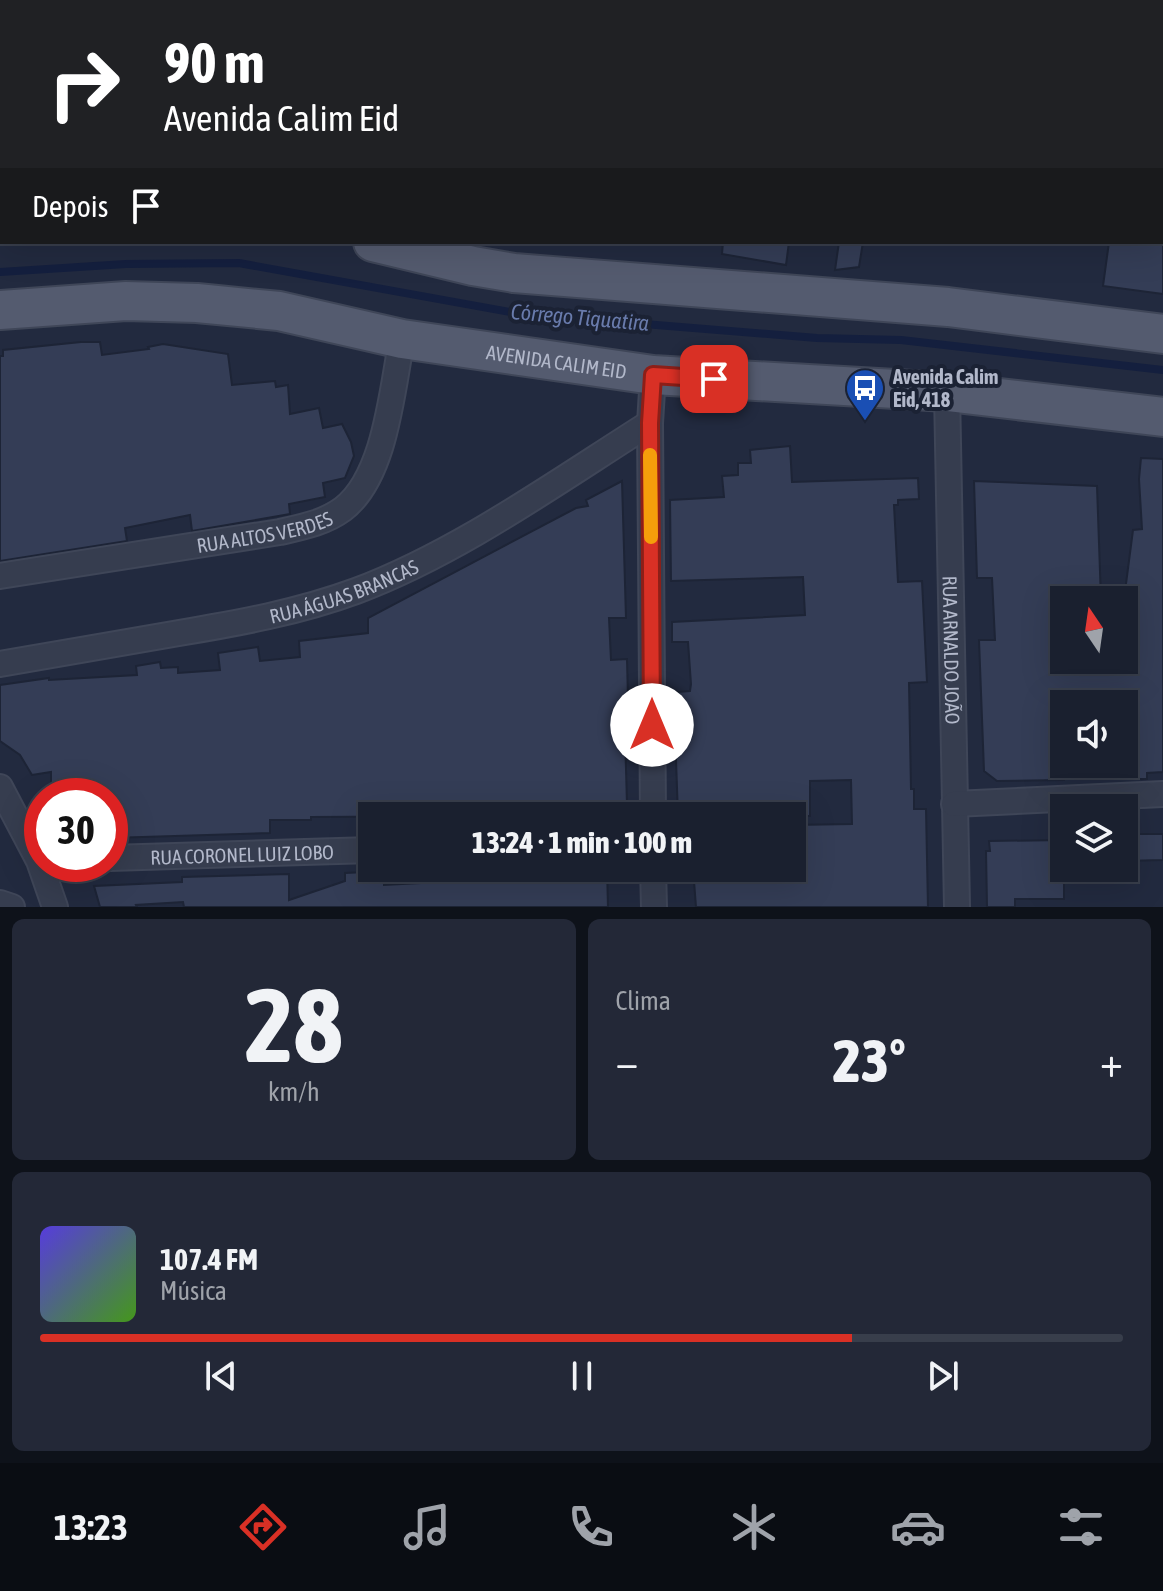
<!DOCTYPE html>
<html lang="pt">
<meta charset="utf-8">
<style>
body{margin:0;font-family:"Asap Condensed",sans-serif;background:#232837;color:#f1f3f6;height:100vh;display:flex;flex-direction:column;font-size:30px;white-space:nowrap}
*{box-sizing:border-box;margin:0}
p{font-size:26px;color:#9fa3aa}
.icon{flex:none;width:44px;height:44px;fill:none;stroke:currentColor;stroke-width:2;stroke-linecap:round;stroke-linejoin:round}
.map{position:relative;height:907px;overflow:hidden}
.drawer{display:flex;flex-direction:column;gap:12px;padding:12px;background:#0e121a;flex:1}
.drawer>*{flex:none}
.top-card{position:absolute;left:0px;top:0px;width:1164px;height:244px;box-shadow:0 8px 32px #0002,0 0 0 2px #383e4b;background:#202124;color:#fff;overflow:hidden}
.needle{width:52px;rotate:347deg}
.buttons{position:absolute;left:1050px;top:586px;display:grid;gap:16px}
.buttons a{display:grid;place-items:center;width:88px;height:88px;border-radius:0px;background:#1a202f;box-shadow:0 8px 32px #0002,0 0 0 2px #383e4b;font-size:40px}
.speed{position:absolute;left:24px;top:778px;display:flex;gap:16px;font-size:40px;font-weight:700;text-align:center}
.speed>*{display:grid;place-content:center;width:104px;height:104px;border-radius:50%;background:#1a202f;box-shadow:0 8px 32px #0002,0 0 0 2px #383e4b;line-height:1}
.speed .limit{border:12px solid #d22;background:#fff;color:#111}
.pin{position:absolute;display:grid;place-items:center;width:68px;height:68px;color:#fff;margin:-34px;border-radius:16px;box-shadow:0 4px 12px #0006}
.me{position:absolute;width:88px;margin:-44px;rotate:0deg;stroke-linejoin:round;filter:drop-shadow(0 0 6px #0008)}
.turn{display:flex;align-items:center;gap:28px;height:168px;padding:0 32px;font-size:36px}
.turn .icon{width:104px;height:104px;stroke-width:2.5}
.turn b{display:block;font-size:56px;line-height:68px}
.then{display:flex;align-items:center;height:76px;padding:0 32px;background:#0003;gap:16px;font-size:30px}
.big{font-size:60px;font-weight:800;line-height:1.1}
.drawer .widget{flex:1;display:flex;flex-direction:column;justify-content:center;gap:12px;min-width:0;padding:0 28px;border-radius:12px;background:#232837}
.drawer .dial{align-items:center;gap:0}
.dial b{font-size:104px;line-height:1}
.song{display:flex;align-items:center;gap:24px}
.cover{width:96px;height:96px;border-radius:12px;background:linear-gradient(135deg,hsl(250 70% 55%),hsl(100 70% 35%))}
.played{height:8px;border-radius:4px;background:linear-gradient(90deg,#d93025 75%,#383e4b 75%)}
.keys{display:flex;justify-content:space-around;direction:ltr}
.heat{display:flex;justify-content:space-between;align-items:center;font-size:44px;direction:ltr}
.drawer .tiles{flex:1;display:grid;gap:12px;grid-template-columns:1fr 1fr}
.widget:last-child{grid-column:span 2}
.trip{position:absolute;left:358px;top:802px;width:448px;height:80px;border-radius:0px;background:#1a202f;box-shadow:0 8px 32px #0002,0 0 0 2px #383e4b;font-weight:800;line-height:80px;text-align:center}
.menu{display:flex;height:128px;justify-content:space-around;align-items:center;background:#0a0d13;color:#9fa3aa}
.menu .icon{width:56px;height:56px}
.menu .selected{color:#d93025}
.menu b{font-size:36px;color:#f1f3f6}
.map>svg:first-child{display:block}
</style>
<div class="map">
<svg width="1163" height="907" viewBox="0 0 1163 907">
<rect width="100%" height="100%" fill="#222a3f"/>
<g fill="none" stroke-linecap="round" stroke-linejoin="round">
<!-- stream -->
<polyline stroke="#141f3e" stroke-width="8" points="0,272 126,264 239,263 521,314 817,338 901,340 1163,370"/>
</g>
<!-- building -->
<g fill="#343d56" stroke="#1d2436" stroke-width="2">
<polygon points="723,242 789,242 786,265 722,254"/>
<polygon points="839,242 863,242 859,267 835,270"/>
<polygon points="1109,242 1163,242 1163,294 1103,286"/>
<polygon points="81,342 100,342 102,355 149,349 148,347 163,344 228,354 232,385 275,381 276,387 288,385 290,414 319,408 323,428 342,424 351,442 354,456 345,478 323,483 325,497 289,504 290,514 192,531 190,515 125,528 127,541 0,561 0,356 3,356 3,350"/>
<polygon points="790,446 792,482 918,478 919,499 898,500 898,505 894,505 898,582 922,581 927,682 909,683 911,789 914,789 914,809 926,809 928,907 696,907 693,868 720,868 720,872 792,868 792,825 852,824 851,780 810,781 810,816 678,816 674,703 676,692 690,691 691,684 688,642 672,642 672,622 805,615 803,577 671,581 670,500 724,497 722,476 738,475 738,463 751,463 750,450"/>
<polygon points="1141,458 1163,459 1163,772 1147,773 1147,779 1124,779 1124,704 1064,704 1064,780 997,781 984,771 979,640 995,640 992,578 977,578 974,481 1097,486 1101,600 1064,600 1064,660 1124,660 1124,599 1133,530 1142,529 1139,479"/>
<polygon points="622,481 626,618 609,618 611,660 627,659 628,699 624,699 627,804 615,804 616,816 558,816 558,808 495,809 495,816 311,817 311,820 270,820 270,833 110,838 110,796 51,796 51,772 32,775 20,755 0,741 0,685 49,678 49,680 137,675 136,666 160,662 161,668 178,667 178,673 220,670 218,653 258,647 260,661 300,657 299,641 368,633 368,618 576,508 588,506 586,500"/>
<polygon points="1124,834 1163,834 1163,860 1124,861"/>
<polygon points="1064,840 1064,899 1015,899 1015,907 987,907 986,851 990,851 989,841"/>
<polygon points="525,868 607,868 608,907 184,907 183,902 136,905 137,907 100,907 94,886 182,882 182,877 289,874 289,900 345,881 345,873 366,872 367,882 384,881 384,885 439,882 438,870"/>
</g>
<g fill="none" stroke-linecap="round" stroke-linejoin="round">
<!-- street casing -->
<g stroke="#3f4658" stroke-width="28">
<g id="street">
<polyline points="601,2 601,0"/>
<polyline points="934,2 935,0"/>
<polyline points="1162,142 1163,142"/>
<path id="s1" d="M947,392l10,515"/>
<path id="s2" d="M0,576l280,-44c22,-5 44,-9 63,-23 43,-33 49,-120 59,-170"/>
<path id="s3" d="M0,664c60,-10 119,-21 179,-31 60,-10 120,-21 177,-42 102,-38 202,-110 294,-168"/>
<polyline points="0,787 39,861 55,907"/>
<polyline points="954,804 1163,794"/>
<polyline points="653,816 650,423 653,375"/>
<path id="s4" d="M110,858l262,-8"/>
<polyline points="653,868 654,907"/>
<polyline points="0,903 12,907"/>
</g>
</g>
<!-- primary casing -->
<g stroke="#3f4658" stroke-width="42">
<g id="primary">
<polyline points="0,182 2,182"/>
<polyline points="373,242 473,266 514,273 948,307 1163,334"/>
<path id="s5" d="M0,310l126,-9 71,2 82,8 123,28 251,36 294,17 216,25"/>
</g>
</g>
<!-- street -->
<use href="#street" stroke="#363d4f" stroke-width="24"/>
<!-- primary -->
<use href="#primary" stroke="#545b6f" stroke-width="38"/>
</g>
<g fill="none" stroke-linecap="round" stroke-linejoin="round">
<!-- route casing -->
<g stroke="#8d1f18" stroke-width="20">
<polyline id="route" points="652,725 650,423 653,375 714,379"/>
</g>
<!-- route -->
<use href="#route" stroke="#d93025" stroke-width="14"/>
<!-- slow -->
<polyline stroke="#f59e0b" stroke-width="14" points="650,455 651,537"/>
</g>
<!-- icons -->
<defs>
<g id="bus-pin" transform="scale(2)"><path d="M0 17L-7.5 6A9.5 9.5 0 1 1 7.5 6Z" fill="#1a4fb4" stroke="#1b2234"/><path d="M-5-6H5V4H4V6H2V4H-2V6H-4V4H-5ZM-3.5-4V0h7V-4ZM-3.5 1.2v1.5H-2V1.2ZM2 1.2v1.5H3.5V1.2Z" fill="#fff"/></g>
</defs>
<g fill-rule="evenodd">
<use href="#bus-pin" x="865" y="388"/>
</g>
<g text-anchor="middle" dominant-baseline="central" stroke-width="8" stroke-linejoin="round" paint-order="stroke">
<!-- street labels -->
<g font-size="20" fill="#b2b8ca" stroke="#1b2234">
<text stroke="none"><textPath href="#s5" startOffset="562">AVENIDA CALIM EID</textPath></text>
<text stroke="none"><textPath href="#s2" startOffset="268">RUA ALTOS VERDES</textPath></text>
<text stroke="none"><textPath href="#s3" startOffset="352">RUA ÁGUAS BRANCAS</textPath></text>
<text stroke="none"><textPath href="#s1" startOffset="258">RUA ARNALDO JOÃO</textPath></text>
<text stroke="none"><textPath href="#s4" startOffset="132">RUA CORONEL LUIZ LOBO</textPath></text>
</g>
<!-- poi labels -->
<g font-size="20" font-weight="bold" fill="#b2b8ca" stroke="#1b2234" text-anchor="start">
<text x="893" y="376">Avenida Calim<tspan x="893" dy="23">Eid, 418</tspan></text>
</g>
<!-- water labels -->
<g font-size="22" font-style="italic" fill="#697bac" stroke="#1b2234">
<text transform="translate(580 317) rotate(5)">Córrego Tiquatira</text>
</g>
</g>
</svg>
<div class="buttons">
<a><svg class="needle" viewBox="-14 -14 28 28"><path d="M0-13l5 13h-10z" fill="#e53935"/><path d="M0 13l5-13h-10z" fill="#9fa3aa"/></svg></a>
<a><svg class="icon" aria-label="sound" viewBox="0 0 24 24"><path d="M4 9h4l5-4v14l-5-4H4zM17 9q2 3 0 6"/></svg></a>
<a><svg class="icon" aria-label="layers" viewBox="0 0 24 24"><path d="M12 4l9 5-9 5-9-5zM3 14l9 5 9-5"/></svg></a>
</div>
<div class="speed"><div class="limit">30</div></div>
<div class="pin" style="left:714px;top:379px;background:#d93025"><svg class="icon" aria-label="arrive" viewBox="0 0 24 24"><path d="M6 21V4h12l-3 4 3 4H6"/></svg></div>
<svg class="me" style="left:652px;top:725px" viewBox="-20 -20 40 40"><circle r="19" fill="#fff"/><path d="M0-13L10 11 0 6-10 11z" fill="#d93025"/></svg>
<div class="trip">13:24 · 1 min · 100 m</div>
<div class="top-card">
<div class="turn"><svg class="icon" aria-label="right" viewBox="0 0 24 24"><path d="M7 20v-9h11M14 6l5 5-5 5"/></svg><div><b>90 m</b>Avenida Calim Eid</div></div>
<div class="then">Depois<svg class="icon" aria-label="arrive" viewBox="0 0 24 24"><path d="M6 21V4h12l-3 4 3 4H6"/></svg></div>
</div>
</div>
<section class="drawer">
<div class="tiles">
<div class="widget dial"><b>28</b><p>km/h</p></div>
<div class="widget"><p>Clima</p>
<div class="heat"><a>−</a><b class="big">23°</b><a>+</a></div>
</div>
<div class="widget">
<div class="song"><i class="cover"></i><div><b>107.4 FM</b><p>Música</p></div></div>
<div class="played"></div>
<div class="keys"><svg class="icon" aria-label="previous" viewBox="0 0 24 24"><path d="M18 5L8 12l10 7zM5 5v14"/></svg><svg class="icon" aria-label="pause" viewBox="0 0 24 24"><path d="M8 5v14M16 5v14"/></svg><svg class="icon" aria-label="next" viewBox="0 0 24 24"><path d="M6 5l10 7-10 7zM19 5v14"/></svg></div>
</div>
</div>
</section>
<nav class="menu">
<b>13:23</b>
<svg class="icon selected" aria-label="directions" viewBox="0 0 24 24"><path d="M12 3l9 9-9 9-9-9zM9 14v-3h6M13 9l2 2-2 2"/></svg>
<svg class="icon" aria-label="music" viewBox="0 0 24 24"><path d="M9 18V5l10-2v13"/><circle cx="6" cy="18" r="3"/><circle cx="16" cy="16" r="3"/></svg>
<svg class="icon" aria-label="phone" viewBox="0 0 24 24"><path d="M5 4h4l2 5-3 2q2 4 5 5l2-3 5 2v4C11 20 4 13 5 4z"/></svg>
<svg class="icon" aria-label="climate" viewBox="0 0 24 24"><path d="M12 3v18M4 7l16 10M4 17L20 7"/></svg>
<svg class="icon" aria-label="car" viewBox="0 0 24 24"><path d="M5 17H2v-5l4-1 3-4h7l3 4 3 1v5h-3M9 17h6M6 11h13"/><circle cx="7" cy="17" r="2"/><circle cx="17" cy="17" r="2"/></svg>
<svg class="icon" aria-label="filters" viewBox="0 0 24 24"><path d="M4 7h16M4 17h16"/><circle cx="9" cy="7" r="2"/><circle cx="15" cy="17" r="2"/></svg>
</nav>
